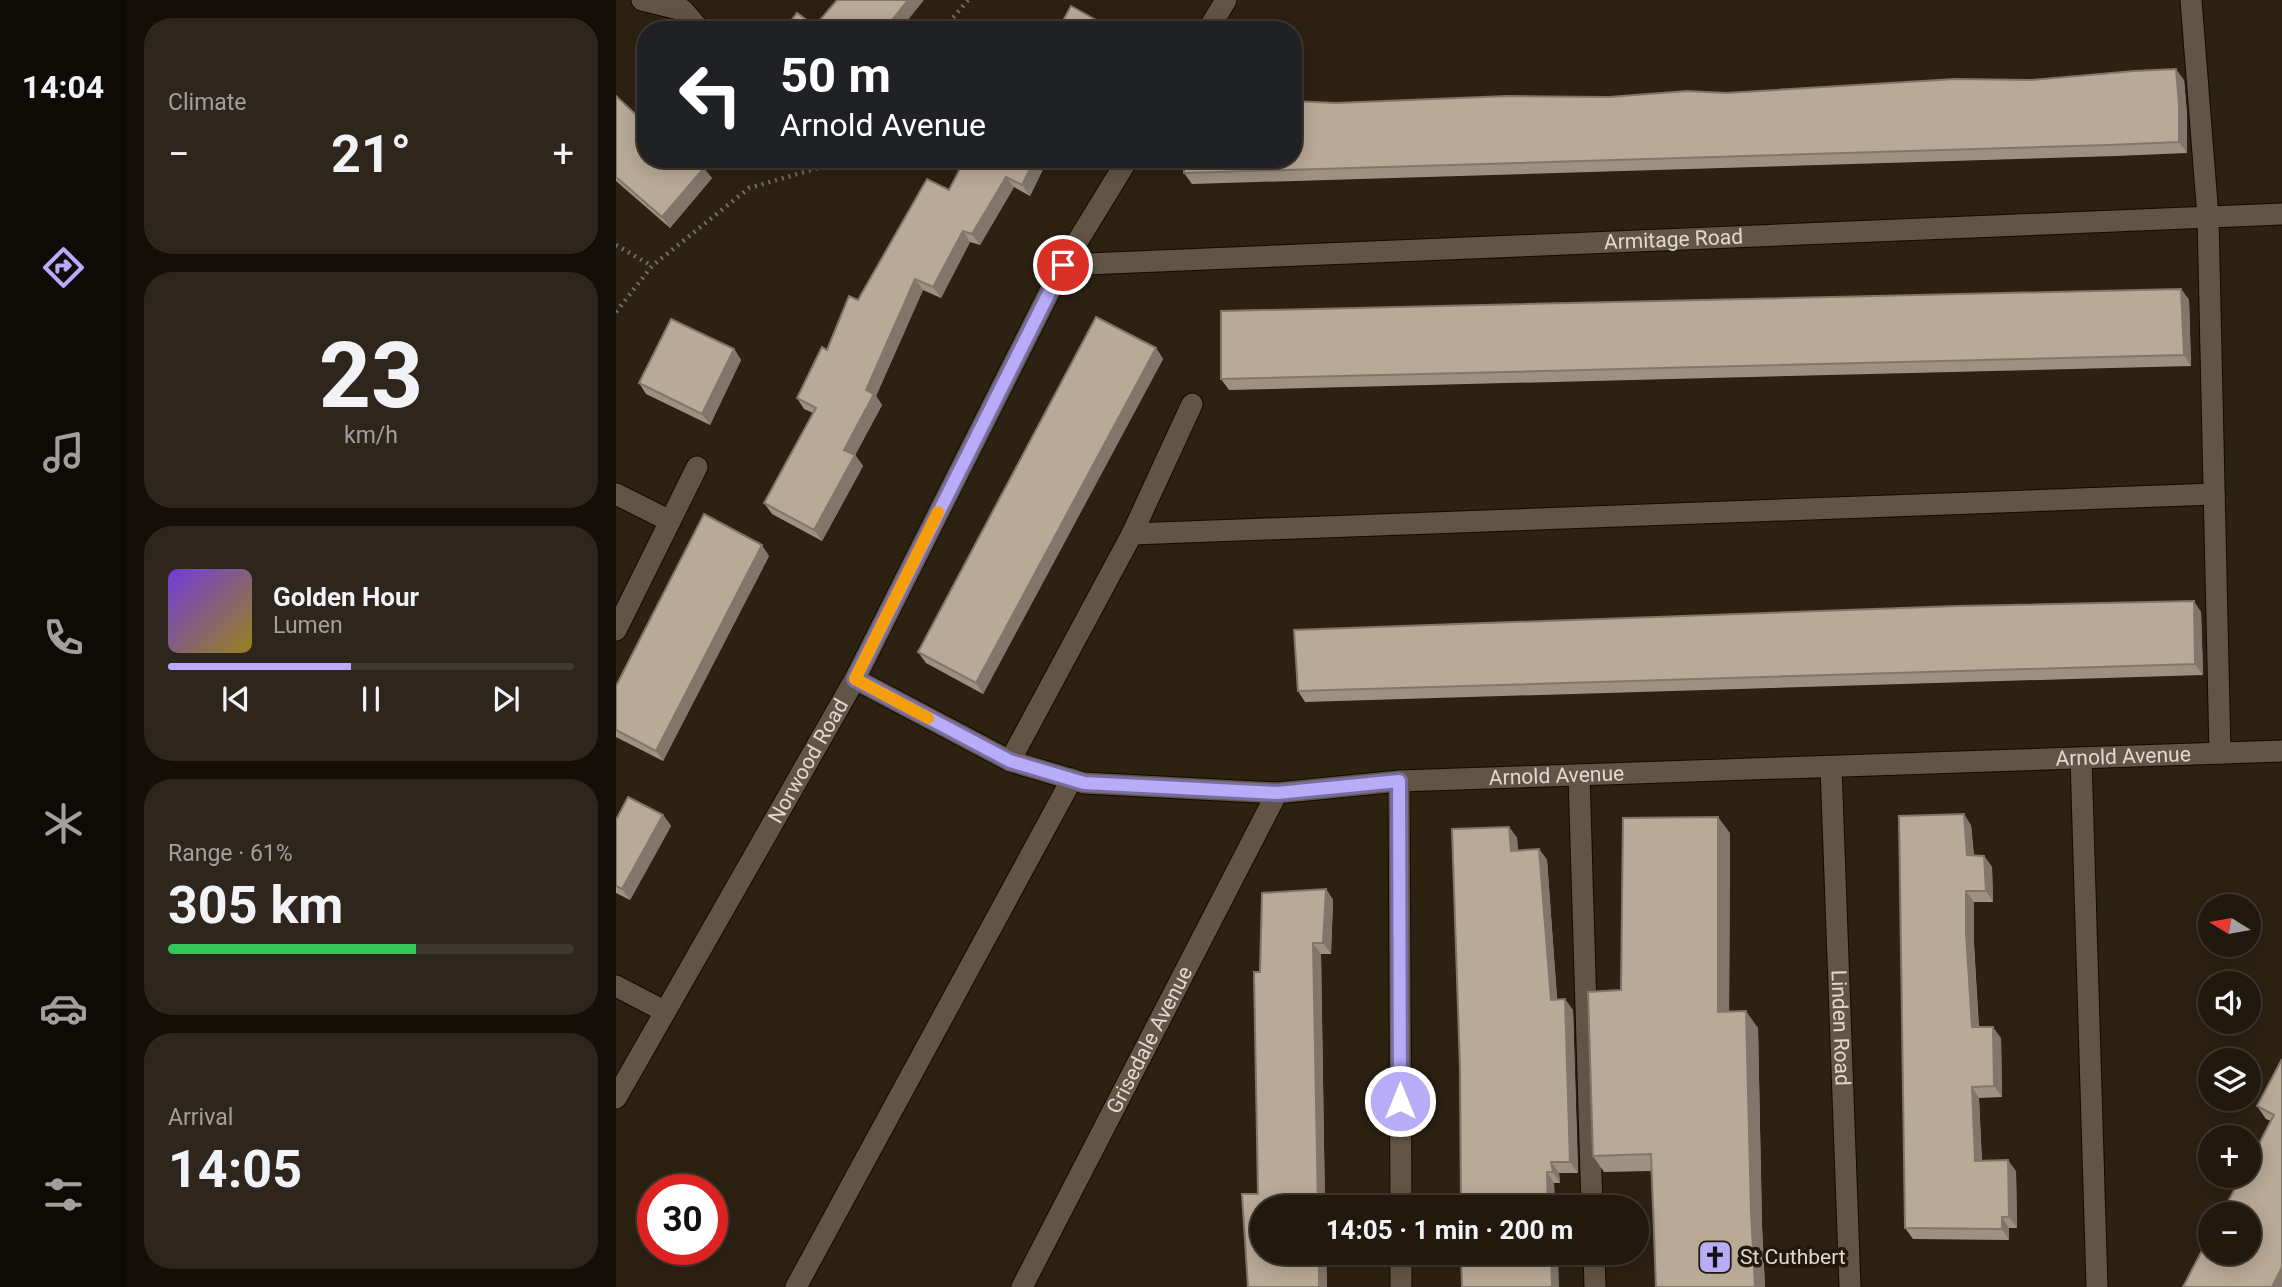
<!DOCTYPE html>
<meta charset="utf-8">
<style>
body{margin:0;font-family:Roboto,sans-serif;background:#2e261c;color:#f1f3f6;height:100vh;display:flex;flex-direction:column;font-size:26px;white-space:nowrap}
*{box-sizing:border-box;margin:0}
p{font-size:23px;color:#a2a09e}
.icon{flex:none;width:38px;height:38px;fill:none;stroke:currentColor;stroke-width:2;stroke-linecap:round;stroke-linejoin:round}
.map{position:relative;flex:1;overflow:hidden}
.drawer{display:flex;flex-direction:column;gap:18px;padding:18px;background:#130e08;width:490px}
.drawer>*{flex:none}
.top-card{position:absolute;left:21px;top:21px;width:665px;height:147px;border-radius:28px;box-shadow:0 4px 18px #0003,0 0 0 2px #3f382e;background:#202124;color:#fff;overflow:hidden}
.needle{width:46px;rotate:281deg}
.tools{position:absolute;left:1582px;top:894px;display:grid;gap:14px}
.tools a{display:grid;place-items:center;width:63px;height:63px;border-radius:50%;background:#22190e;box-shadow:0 4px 18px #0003,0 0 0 2px #3f382e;font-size:35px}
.speed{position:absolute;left:21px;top:1174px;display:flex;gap:14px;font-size:35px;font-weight:700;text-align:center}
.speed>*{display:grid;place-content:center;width:91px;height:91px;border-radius:50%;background:#22190e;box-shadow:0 4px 18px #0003,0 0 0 2px #3f382e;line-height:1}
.speed .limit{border:10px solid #d22;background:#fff;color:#111}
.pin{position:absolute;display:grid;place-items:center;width:60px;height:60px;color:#fff;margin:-30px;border:4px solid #fff;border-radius:50%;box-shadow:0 2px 7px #0007}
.me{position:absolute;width:77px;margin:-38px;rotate:0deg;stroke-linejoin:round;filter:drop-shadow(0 0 5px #0008)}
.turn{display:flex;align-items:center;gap:24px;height:147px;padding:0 28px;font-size:32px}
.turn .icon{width:91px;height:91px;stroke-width:2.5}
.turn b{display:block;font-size:49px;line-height:60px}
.big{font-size:52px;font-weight:700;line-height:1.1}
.drawer .widget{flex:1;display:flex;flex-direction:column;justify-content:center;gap:10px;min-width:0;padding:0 24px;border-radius:28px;background:#2e261c}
.drawer .dial{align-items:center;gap:0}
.dial b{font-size:91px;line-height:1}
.song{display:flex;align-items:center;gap:21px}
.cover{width:84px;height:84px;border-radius:10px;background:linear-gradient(135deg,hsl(260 70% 55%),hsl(50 70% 35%))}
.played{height:7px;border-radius:4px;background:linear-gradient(90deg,#b8abf7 45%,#3f382e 45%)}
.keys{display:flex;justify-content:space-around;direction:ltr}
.heat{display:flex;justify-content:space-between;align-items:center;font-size:38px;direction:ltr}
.charge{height:10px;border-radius:5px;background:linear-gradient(90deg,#34c759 61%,#3f382e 0)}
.trip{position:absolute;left:634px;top:1195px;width:399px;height:70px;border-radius:35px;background:#22190e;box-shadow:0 4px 18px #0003,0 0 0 2px #3f382e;font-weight:700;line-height:70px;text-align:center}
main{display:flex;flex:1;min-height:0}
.tabs{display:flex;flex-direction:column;width:126px;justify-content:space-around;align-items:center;background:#0e0a06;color:#a2a09e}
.tabs .icon{width:49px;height:49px}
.tabs .current{color:#b8abf7}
.tabs b{font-size:32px;color:#f1f3f6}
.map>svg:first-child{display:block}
</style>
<main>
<nav class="tabs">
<b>14:04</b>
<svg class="icon current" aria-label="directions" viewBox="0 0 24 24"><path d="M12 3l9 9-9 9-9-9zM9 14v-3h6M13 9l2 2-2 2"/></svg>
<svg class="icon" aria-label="music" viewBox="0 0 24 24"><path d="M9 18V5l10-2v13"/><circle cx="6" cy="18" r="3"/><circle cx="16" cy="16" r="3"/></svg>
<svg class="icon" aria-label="phone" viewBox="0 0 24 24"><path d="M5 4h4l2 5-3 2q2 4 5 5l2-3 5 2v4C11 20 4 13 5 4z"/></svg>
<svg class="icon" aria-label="climate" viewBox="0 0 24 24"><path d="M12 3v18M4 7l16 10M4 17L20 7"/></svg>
<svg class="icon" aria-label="car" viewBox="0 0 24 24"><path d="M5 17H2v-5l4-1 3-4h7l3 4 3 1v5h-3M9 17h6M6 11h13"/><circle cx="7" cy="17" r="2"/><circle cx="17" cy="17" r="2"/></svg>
<svg class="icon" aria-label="filters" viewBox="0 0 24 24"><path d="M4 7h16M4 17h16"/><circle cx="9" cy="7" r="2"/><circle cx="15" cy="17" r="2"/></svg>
</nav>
<section class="drawer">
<div class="widget"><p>Climate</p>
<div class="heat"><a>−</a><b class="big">21°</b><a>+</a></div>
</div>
<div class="widget dial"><b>23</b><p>km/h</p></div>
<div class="widget">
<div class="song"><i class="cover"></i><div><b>Golden Hour</b><p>Lumen</p></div></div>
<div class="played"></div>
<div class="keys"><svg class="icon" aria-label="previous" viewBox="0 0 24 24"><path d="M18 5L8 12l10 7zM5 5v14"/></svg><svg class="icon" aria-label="pause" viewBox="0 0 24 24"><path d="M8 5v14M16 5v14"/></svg><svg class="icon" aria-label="next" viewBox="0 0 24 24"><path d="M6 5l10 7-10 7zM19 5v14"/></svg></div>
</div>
<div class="widget"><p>Range · 61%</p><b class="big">305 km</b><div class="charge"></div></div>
<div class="widget"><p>Arrival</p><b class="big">14:05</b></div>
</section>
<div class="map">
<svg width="1666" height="1287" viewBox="0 0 1666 1287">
<rect width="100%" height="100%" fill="#2d2112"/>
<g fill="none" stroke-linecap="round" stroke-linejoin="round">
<!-- service casing -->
<g stroke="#150a01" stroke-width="23">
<g id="service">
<polyline points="1575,0 1592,217 1604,753"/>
<polyline points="516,534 1598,494"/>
<polyline points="1465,758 1481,1287"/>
<polyline points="394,761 516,534 576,404"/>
<polyline points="963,775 976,1208"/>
<polyline points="978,1253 979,1287"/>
<polyline points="180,1287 456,779"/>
</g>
</g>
<!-- minor casing -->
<g stroke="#150a01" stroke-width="23">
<g id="minor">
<polyline points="26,0 67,10 84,30"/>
<polyline points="592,30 610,0"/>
<path id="s1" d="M447,265l1219,-51"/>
<polyline points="0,494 54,521"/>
<polyline points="0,630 81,467"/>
<path id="s2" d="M239,679l155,82 74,22 193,10 122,-12 883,-30"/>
<path id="s3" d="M1215,767l19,520"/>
<polyline points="783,781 785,1208"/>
<polyline points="0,986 48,1011"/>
<path id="s4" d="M0,1098l239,-419 208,-414 65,-106"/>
<polyline points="785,1253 785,1287"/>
<path id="s5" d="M406,1287l255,-494"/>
</g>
</g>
<!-- path -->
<g stroke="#786d61" stroke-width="4.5" stroke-dasharray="2 5" stroke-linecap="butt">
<polyline points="331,30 335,20 352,0"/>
<polyline points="0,245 36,266"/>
<polyline points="0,312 36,266 133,188 233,159"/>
</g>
<!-- service -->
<use href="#service" stroke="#635545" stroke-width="21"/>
<!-- minor -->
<use href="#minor" stroke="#635545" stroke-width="21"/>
</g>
<!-- wall -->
<g fill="#9f9182">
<polygon points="1568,80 1571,115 1571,153 1500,156 576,184 568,173 720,103 993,97"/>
<polygon points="0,96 30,159 96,178 54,228 0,181"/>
<polygon points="432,159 414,196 398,187 364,245 354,242 325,298 307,290 260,396 266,405 239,455 247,466 206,541 156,514 148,503 197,413 188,409 181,398 242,300 333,190"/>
<polygon points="1565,289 1573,300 1575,366 613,390 605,379"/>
<polygon points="540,348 547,359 367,694 310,663 302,652"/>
<polygon points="118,349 125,360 94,425 30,394 23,383"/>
<polygon points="153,556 47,761 0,737 0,686"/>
<polygon points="1585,612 1587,675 689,702 682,691"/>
<polygon points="47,815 55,826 14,900 0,893 0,818"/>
<polygon points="1355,825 1358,855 1368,856 1376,867 1377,902 1358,902 1358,944 1363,1027 1385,1038 1386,1097 1363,1098 1366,1161 1400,1171 1401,1228 1393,1228 1393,1240 1297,1239 1289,1228"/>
<polygon points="893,827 901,838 902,851 923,849 931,860 941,999 957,1010 962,1173 943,1173 944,1183 938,1183 939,1208 845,1208 844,1068"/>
<polygon points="1114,833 1113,1012 1142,1028 1146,1227 1149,1287 1040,1287 1036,1171 988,1172 977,1156 1005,990"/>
<polygon points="710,889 717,900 715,954 705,954 709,1208 646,1208 646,1253 710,1253 711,1287 632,1287 626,1194 642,1194 638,972 644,972 646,893"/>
<polygon points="1666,1059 1666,1287 1655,1121 1650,1119 1641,1106"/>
</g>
<!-- shaded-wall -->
<g fill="#82766a">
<polygon points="292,0 308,0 284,30 268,30"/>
<polygon points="1560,69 1568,80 1571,115 1571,153 1563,142"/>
<polygon points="419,159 432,159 414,196 406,185"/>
<polygon points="88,168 96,178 54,228 46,217"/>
<polygon points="390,177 398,187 364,245 356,234"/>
<polygon points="347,231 354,242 325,298 317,287"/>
<polygon points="299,279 307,290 260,396 266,405 236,461 228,450 250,390"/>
<polygon points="1565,289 1573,300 1575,366 1568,355"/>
<polygon points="540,348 547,359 367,694 360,683"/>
<polygon points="118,349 125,360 94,425 86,414"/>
<polygon points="239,455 247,466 206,541 198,530"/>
<polygon points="146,545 153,556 47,761 40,751"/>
<polygon points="1578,601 1585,612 1587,675 1579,664"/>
<polygon points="1348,814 1355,825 1358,866 1351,855"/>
<polygon points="47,815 55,826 14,900 6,889"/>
<polygon points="1102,817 1114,833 1113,1028 1102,1012"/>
<polygon points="893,827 901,838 902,862 895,851"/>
<polygon points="923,849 931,860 942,1011 935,1000"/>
<polygon points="1368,856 1376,867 1377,902 1370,891"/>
<polygon points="710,889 717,900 715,954 707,943"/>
<polygon points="1350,891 1358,902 1358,944 1363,1038 1356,1027 1350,933"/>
<polygon points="697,943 705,954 709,1208 702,1208"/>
<polygon points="949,999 957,1010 962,1173 954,1162"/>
<polygon points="1130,1011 1142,1028 1146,1227 1149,1287 1139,1287 1135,1211"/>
<polygon points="1377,1027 1385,1038 1386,1097 1378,1086"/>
<polygon points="1356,1087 1363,1098 1366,1172 1359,1161"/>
<polygon points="1392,1160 1400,1171 1401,1228 1393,1217"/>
<polygon points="935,1162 943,1173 944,1183 937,1172"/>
<polygon points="931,1172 938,1183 939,1208 932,1208"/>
<polygon points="1386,1217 1393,1228 1393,1240 1386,1229"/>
<polygon points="703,1253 710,1253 711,1287 703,1287"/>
<polygon points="935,1253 942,1253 943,1287 936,1287"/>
<polygon points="1666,1267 1666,1287 1656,1287"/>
</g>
<!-- building -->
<g fill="#b9a997" stroke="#82766a" stroke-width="2">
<polygon points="221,0 292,0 268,30 251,30 250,28 248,30 168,30 181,13 199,26"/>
<polygon points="455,6 498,30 442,30"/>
<polygon points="1560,69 1563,104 1563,142 1492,145 568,173 568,159 677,159 677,101 720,103 891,96 993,97 1071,91 1110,93 1339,79 1415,80 1518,71"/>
<polygon points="0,96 30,124 30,159 78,159 88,168 46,217 0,177"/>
<polygon points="349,159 419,159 406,185 390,177 356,234 347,231 317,287 299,279 250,390 258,394 228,450 239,455 198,530 148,503 200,408 181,398 206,347 211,350 233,296 242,300 311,179 333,190"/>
<polygon points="1565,289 1568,355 605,379 605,311"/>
<polygon points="480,317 540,348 360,683 302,652"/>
<polygon points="55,319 118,349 86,414 23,383"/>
<polygon points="88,514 146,545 40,751 0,730 0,686"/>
<polygon points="1578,601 1579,664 682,691 678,630 1341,606"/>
<polygon points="12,797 47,815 6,889 0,886 0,818 1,818"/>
<polygon points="1348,814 1351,855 1368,856 1370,891 1350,891 1350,933 1356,1027 1377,1027 1378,1086 1356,1087 1359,1161 1392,1160 1393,1217 1386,1217 1386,1229 1289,1228 1283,816"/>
<polygon points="1102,817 1102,1012 1130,1011 1135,1211 1139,1287 1040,1287 1035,1154 977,1156 972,992 1005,990 1007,818"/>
<polygon points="893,827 895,851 923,849 935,1000 949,999 954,1162 935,1162 937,1172 931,1172 932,1208 845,1208 844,1068 836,829"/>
<polygon points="710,889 707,943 697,943 702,1208 646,1208 646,1253 703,1253 703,1287 632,1287 626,1194 642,1194 638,972 644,972 646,893"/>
<polygon points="1666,1059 1666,1267 1656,1287 1567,1287 1594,1235 1594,1253 1633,1253 1633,1214 1605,1214 1626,1176 1633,1176 1633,1163 1658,1115 1641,1106"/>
<polygon points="845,1253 935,1253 936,1287 846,1287"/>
</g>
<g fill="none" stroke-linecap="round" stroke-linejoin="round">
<!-- route casing -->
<g stroke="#786fa1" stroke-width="18">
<polyline id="route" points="447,265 239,679 394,761 468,783 661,793 783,781 784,1101"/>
</g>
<!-- route -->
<use href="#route" stroke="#b8abf7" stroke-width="12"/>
<!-- slow -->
<polyline stroke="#f59e0b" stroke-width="12" points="312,718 239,679 322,512"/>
</g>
<!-- icons -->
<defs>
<g id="church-square" transform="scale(1.75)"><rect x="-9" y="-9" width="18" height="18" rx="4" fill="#b8abf7" stroke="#231809"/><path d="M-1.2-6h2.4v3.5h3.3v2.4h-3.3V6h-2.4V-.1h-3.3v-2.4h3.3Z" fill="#111"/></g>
</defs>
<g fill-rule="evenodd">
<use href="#church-square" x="1099" y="1257"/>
</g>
<g text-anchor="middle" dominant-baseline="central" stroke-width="7" stroke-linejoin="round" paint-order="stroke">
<!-- street labels -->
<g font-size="21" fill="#e1d9d0" stroke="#231809">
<text stroke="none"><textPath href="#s1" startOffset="611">Armitage Road</textPath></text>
<text stroke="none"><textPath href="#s2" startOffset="1293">Arnold Avenue</textPath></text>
<text stroke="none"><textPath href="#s4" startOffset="388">Norwood Road</textPath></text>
<text stroke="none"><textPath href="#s2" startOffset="726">Arnold Avenue</textPath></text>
<text stroke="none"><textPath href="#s3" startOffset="261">Linden Road</textPath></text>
<text stroke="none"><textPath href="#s5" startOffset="278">Grisedale Avenue</textPath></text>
</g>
<!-- poi labels -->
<g font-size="21" fill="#e1d9d0" stroke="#231809" text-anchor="start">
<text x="1124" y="1257">St Cuthbert</text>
</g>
</g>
</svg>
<div class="tools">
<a><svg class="needle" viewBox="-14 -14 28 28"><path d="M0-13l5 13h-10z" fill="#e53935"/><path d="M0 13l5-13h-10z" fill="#a2a09e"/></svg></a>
<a><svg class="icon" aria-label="sound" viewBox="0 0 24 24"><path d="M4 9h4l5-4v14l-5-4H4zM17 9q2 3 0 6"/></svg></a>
<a><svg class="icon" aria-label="layers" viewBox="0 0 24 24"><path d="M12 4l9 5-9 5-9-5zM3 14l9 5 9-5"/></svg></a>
<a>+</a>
<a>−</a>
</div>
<div class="speed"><div class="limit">30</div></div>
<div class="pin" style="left:447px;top:265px;background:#d93025"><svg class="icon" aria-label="arrive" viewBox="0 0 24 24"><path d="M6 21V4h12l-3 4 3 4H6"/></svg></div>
<svg class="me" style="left:784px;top:1101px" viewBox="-20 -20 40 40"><circle r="17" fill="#b8abf7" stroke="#fff" stroke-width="3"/><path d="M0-11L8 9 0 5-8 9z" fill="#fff"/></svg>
<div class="trip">14:05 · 1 min · 200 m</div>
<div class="top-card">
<div class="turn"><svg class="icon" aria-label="left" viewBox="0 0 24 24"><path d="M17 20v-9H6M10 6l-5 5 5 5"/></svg><div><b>50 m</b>Arnold Avenue</div></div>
</div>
</div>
</main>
